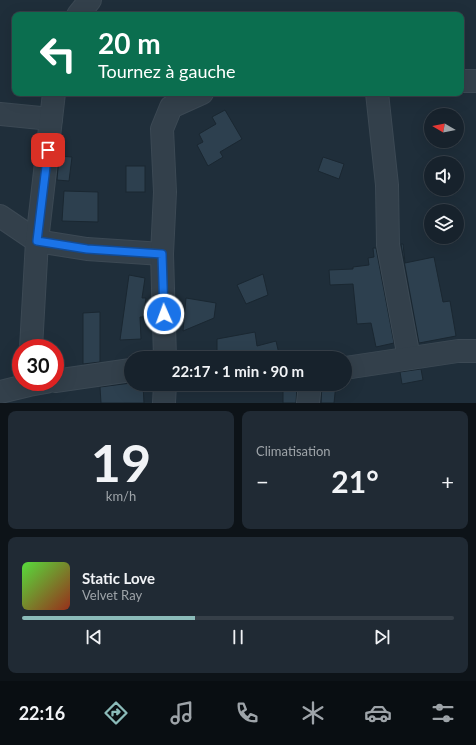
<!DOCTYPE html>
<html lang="fr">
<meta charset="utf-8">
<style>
body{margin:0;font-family:Lato,sans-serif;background:#202a34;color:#f1f3f6;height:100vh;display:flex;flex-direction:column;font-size:15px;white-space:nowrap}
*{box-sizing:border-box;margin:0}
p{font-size:13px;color:#9ea4a9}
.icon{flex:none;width:22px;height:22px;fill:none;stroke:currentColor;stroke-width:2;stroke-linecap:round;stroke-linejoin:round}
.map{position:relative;height:403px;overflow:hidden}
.panel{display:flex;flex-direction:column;gap:8px;padding:8px;background:#0d1318;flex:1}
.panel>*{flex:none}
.hud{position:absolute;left:12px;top:12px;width:452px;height:84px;border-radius:8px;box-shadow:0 4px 16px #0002,0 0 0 1px #363f48;background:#0b6e4f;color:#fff;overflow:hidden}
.needle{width:26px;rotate:280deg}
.fabs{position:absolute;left:424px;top:108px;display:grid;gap:8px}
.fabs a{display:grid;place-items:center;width:40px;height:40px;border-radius:50%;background:#17222c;box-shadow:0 4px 16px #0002,0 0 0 1px #363f48;font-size:20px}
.speed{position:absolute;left:12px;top:339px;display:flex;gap:8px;font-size:20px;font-weight:700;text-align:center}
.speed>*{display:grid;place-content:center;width:52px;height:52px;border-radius:50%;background:#17222c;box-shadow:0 4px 16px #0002,0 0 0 1px #363f48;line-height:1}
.speed .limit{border:6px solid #d22;background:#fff;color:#111}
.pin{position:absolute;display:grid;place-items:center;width:34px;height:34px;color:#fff;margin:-17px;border-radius:8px;box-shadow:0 2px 6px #0006}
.me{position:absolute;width:44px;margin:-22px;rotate:358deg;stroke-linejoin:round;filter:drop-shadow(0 0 3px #0008)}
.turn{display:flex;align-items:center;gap:14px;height:84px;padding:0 20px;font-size:18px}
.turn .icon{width:52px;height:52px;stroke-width:2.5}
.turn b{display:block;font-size:28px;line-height:34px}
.big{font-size:30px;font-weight:700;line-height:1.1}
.panel .widget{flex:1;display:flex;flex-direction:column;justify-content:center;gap:6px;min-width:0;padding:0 14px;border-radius:8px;background:#202a34}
.panel .dial{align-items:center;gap:0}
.dial b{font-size:52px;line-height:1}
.song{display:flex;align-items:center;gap:12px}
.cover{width:48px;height:48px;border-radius:6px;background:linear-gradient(135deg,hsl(110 70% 55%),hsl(10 70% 35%))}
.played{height:4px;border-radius:2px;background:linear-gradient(90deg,#8bbbb9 40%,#363f48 40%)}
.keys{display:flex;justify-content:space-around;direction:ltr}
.heat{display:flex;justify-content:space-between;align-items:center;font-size:22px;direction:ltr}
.panel .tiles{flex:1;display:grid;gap:8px;grid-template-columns:1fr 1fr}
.widget:last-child{grid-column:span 2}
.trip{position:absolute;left:124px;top:351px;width:228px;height:40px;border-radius:20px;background:#17222c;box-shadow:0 4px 16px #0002,0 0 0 1px #363f48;font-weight:700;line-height:40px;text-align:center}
.tab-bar{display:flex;height:64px;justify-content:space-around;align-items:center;background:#090e12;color:#9ea4a9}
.tab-bar .icon{width:28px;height:28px}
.tab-bar .selected{color:#8bbbb9}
.tab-bar b{font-size:18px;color:#f1f3f6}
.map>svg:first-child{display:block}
</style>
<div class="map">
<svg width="476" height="403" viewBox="0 0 476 403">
<rect width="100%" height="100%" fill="#1f2e3a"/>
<!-- building -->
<g fill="#2d404f" stroke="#1a2731">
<polygon points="225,110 242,139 220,152 223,157 208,166 197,145 203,142 199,134 216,124 212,117"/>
<polygon points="59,156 72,157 69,181 57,180"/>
<polygon points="323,157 344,164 339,179 318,171"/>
<rect x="126" y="166" width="19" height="26"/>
<polygon points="64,191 98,192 98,222 62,221"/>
<polygon points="401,244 403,244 405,263 434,257 443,302 450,301 456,336 419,343"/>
<polygon points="373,248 376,248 394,343 376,347 371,323 357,324 353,284 330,285 329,270 353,269 353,267 369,265 368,258 374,257"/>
<polygon points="263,274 268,295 246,304 237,285"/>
<polygon points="129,275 145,278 142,298 146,298 143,317 140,317 141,339 120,340"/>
<polygon points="186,298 216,303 214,318 183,331"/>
<polygon points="100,312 100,362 83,364 83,313"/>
<polygon points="255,332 257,346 276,341 280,358 231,358 230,355 217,354 217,339"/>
<polygon points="421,369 423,380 402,384 400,372"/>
<polygon points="131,383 131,384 143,384 144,403 101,403 100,387"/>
<polygon points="322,384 336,384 334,403 321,403"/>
<polygon points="297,387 296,403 283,403 283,388"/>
</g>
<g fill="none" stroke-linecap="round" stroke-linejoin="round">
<!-- minor casing -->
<g stroke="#3c4954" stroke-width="24">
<g id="minor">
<polyline points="78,15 90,0"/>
<polyline points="461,81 476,81"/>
<polyline points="377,93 387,185 388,245 409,358"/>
<polyline points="0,114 51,119"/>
<polyline points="0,216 37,241 87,249 162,254"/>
<polyline points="31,348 37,241 54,93"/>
<polyline points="165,358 162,254 165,192 162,129 171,107 202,93"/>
<polyline points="345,368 458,351 476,351"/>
<polyline points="55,381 131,370"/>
<polyline points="0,392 29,385 46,382"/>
<polyline points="164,403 165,384"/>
<polyline points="308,403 310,384"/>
</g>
</g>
<!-- minor -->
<use href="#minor" stroke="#33404b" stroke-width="22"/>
</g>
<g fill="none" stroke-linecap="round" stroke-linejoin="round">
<!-- route casing -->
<g stroke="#114b97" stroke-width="10">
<polyline id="route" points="48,150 37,241 87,249 162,254 164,314"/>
</g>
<!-- route -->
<use href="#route" stroke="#1a73e8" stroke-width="7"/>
</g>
</svg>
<div class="fabs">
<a><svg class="needle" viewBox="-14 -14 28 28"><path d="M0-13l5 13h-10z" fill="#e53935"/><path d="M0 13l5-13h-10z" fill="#9ea4a9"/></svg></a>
<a><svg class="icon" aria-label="sound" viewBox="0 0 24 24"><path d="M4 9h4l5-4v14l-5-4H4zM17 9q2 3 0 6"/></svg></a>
<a><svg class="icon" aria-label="layers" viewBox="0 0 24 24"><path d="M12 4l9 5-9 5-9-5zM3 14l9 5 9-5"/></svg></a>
</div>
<div class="speed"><div class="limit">30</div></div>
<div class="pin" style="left:48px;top:150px;background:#d93025"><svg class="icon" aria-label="arrive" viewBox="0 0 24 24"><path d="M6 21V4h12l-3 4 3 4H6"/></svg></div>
<svg class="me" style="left:164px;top:314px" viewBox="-20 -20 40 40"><circle r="17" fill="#1a73e8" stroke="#fff" stroke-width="3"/><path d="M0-11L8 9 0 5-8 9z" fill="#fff"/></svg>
<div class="trip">22:17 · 1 min · 90 m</div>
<div class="hud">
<div class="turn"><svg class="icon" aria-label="left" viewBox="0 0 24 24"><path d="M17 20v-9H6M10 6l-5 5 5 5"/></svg><div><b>20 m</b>Tournez à gauche</div></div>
</div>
</div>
<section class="panel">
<div class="tiles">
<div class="widget dial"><b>19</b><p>km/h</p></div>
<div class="widget"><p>Climatisation</p>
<div class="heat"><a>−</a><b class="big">21°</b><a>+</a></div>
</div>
<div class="widget">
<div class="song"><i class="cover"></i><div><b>Static Love</b><p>Velvet Ray</p></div></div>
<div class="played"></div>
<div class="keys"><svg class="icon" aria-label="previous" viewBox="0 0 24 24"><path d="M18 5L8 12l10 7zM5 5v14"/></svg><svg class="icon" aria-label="pause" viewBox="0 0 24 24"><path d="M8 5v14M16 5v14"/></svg><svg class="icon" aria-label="next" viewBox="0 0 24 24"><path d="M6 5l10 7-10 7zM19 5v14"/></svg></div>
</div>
</div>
</section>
<nav class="tab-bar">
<b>22:16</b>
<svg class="icon selected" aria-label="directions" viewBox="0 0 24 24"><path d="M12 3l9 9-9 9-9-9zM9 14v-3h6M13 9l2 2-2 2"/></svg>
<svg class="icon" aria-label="music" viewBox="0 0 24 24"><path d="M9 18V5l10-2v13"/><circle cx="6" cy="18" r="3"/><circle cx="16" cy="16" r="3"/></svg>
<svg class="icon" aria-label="phone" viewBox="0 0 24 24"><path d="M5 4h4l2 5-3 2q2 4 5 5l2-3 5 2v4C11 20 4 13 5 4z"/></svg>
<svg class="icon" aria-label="climate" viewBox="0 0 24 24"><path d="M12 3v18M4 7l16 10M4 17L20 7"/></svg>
<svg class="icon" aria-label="car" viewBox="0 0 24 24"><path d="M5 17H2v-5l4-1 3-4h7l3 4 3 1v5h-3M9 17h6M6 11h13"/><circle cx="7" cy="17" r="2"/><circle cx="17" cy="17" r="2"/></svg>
<svg class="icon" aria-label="filters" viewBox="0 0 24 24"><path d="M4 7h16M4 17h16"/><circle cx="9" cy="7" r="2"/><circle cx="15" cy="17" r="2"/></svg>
</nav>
